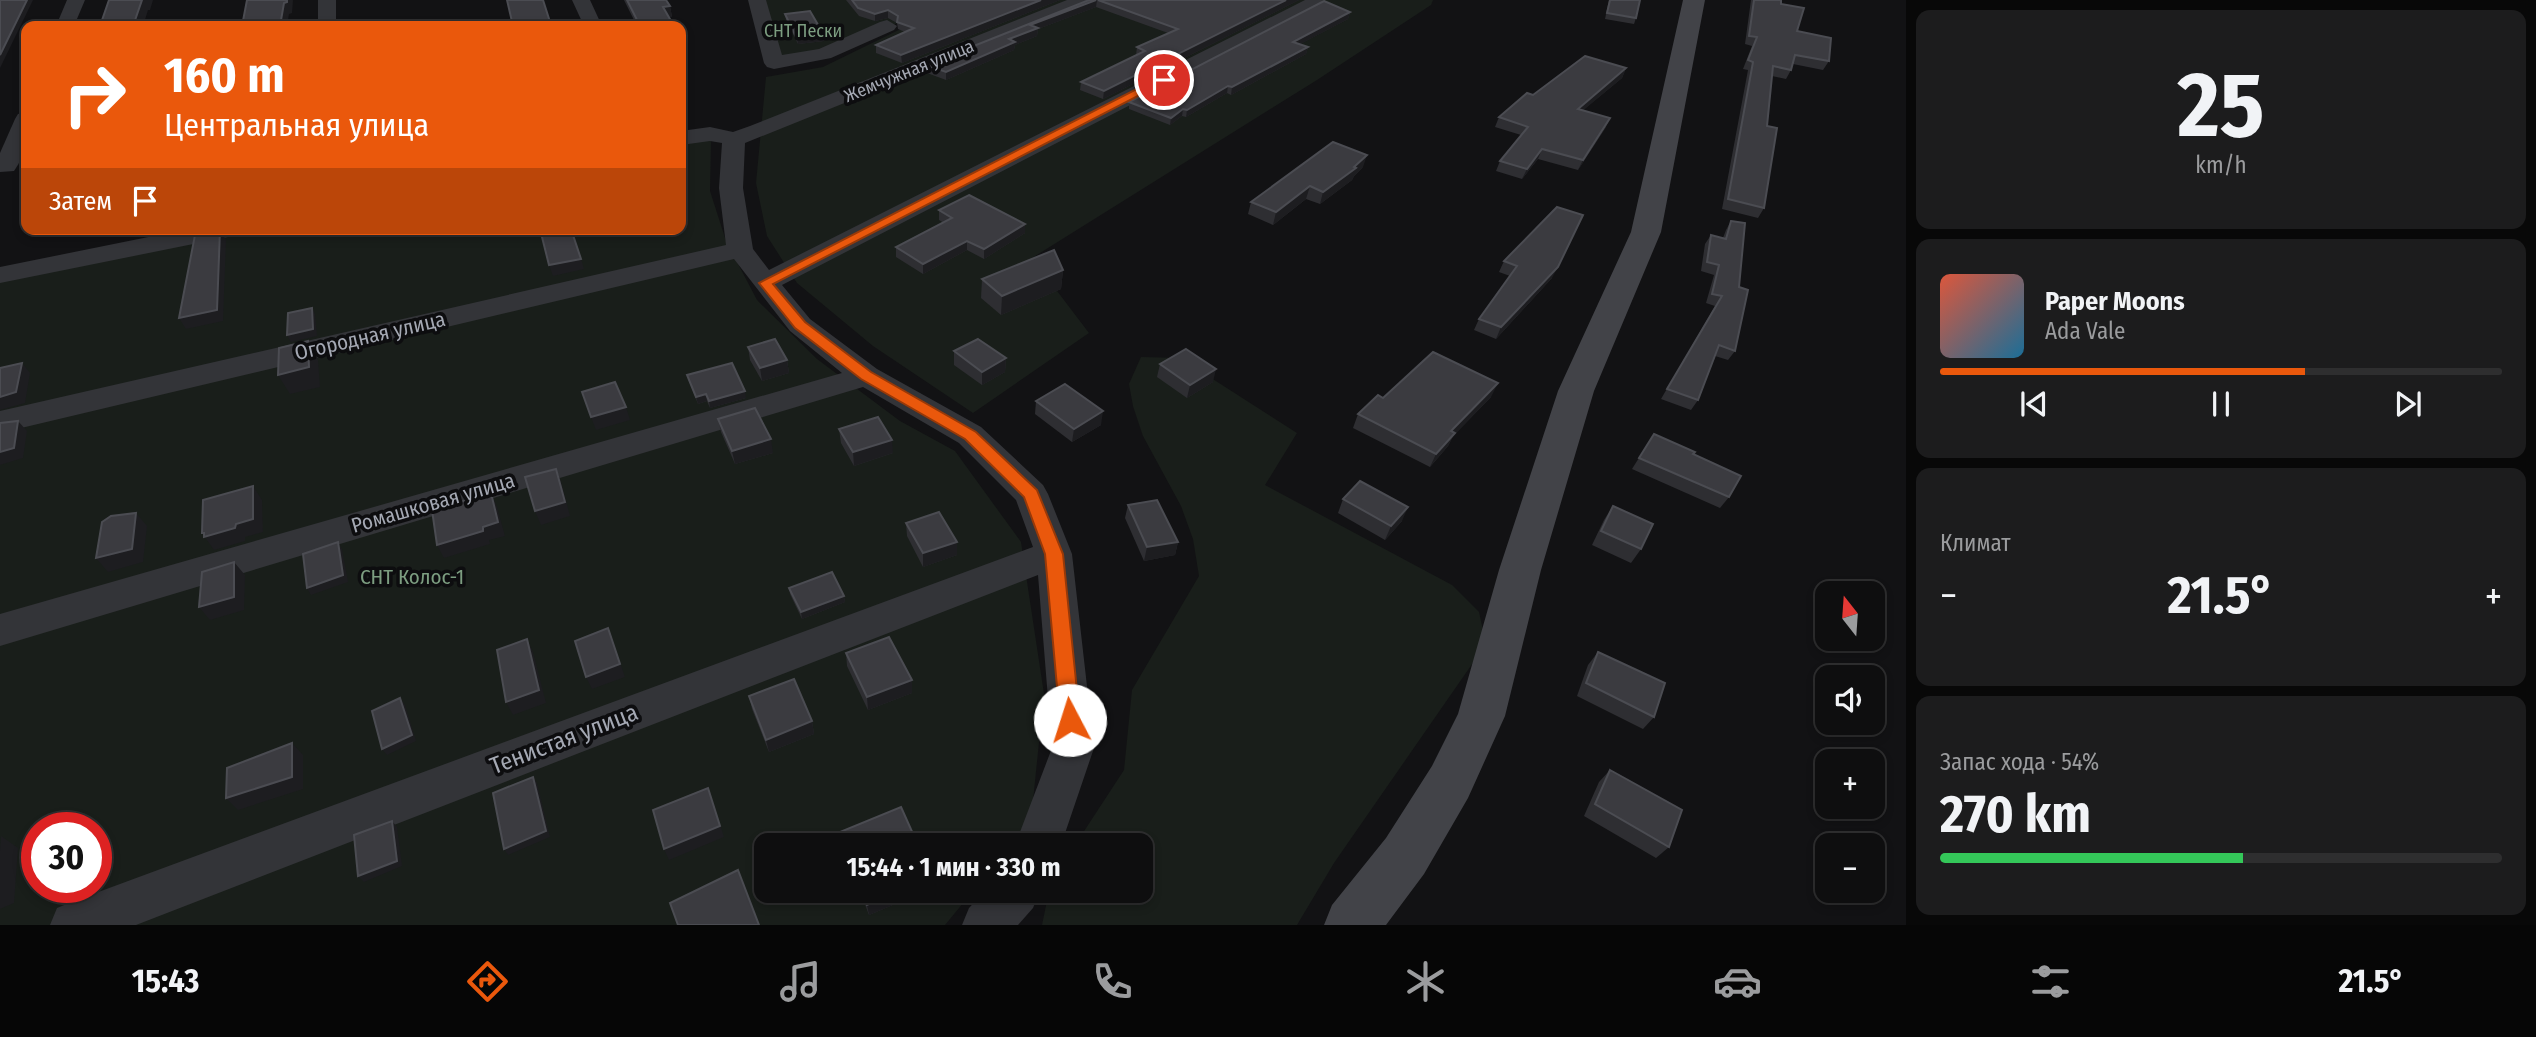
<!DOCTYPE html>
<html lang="ru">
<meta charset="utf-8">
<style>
body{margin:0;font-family:"Fira Sans Condensed",sans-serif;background:#1c1c1d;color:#f1f3f6;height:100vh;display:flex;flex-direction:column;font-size:26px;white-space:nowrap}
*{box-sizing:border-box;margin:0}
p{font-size:23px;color:#9b9c9e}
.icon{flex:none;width:38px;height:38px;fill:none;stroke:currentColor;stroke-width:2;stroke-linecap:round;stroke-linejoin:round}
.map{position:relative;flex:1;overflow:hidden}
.drawer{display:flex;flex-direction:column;gap:10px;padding:10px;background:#080808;width:630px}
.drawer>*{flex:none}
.hud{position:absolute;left:21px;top:21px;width:665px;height:214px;border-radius:14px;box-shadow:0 4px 10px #0003,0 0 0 2px #2e2e2f;background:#ea580c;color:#fff;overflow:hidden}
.needle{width:46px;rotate:343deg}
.buttons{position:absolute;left:1815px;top:581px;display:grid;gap:14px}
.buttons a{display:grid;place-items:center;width:70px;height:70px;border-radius:14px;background:#0e0e0f;box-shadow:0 4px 10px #0003,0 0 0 2px #2e2e2f;font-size:35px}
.speed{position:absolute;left:21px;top:812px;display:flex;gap:14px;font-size:35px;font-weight:700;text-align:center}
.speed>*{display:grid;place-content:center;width:91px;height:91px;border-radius:50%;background:#0e0e0f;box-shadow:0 4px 10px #0003,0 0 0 2px #2e2e2f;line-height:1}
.speed .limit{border:10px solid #d22;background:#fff;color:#111}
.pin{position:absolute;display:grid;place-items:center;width:60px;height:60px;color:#fff;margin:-30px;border:4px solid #fff;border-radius:50%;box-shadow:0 2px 7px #0007}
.me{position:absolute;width:77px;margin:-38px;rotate:355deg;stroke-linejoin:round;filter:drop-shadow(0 0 5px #0008)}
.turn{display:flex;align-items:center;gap:24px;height:147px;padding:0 28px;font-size:32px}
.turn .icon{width:91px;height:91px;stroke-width:2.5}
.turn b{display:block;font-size:49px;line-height:60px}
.then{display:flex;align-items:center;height:66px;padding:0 28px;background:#0003;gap:14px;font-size:26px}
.big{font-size:52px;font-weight:700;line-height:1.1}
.drawer .tile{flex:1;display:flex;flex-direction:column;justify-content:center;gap:10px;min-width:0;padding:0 24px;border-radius:14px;background:#1c1c1d}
.drawer .dial{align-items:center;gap:0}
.dial b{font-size:91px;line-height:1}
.song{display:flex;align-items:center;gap:21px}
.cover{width:84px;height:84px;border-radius:10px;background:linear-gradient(135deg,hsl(10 70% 55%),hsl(200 70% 35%))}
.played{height:7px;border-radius:4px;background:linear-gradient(90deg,#ea580c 65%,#2e2e2f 65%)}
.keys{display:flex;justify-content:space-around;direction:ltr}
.heat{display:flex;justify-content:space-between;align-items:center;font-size:38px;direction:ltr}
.charge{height:10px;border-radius:5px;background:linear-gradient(90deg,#34c759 54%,#2e2e2f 0)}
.trip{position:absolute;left:754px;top:833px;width:399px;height:70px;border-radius:14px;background:#0e0e0f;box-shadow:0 4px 10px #0003,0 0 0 2px #2e2e2f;font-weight:700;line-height:70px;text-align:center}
.tab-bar{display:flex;height:112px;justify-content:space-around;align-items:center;background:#060606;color:#9b9c9e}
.tab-bar .icon{width:49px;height:49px}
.tab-bar .current{color:#ea580c}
.tab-bar b{font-size:32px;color:#f1f3f6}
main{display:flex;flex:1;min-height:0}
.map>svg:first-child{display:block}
</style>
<main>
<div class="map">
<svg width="1906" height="925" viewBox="0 0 1906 925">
<rect width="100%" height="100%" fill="#121214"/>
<!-- green -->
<g fill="#191e1a" fill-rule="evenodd">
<polygon points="763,0 944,0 826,58 781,66"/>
<polygon points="960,0 1433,0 1431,5 1317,80 1032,258 1089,333 973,413 873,346 797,283 767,236 756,183 766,77 823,67"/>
<path d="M711,140l-1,51 16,50 31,59 60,59 83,62 55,30 66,91 23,152 -13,126 -20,25h-245v46h207l-28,34h-945v-645l250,-51h431v-88zM37,828h59v59h-59z"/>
<polygon points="1141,357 1180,358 1297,433 1265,485 1452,585 1479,612 1486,644 1334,863 1297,925 1042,925 1049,891 1141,891 1141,845 1075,845 1124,770 1132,690 1199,576 1193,539 1181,506 1143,436 1133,406 1129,384"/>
</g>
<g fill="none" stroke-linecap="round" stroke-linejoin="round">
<!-- street -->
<g fill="#333438" fill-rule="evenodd">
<polygon points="67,0 85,0 74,26 56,26"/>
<rect x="318" y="0" width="18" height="26"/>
<polygon points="572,0 590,0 602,26 584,26"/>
<polygon points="748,0 766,0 782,55 819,49 880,22 887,20 897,26 894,30 831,58 774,69 767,67 764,63"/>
<polygon points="1067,0 1092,0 1090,4 745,143 743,188 753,249 769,270 1305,0 1323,0 1320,7 782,285 810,319 877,369 981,427 1043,485 1048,494 1072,554 1094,748 1061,845 1015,845 1052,748 1038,575 136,925 50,925 57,908 74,901 1033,547 1016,500 959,443 863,387 0,646 0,614 842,373 790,331 734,259 0,433 0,411 726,245 719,188 722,143 710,141 681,145 681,131 710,127 733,132 750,126"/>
<path d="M26,112c1,21 1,41 -12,59l-14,1v-19l15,-34 3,-5z"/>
<polygon points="188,229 241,229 237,234 228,237 0,283 0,267"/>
<polygon points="985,891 1040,891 1033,908 1018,925 962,925 969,908"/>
</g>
<!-- secondary -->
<polygon fill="#424348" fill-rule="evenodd" points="1683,0 1705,0 1661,232 1594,391 1541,570 1505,716 1468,798 1424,874 1386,925 1324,925 1332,905 1386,838 1432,766 1458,714 1499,570 1558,391 1631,232"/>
</g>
<!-- wall -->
<g fill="#2e2e32">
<polygon points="624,0 666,0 670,6 672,17 669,17 674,26 637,26"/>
<polygon points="846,0 1060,0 902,63 876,53 876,45 905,32 898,29 897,23 888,18 875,21 859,16"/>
<polygon points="1089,0 1299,0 1103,99 1080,90 1081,82 1136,55 1137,47 1168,33 1096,7 1038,29 1037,36 1015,45 1014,50 946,80 927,73 926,65"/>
<polygon points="1609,0 1640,0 1636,18 1634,24 1605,19"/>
<polygon points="1751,0 1781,0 1781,4 1797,31 1829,61 1823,70 1793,64 1791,70 1786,79 1772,76 1767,126 1764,208 1758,218 1722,209 1748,70 1743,69 1752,46 1745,44"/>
<polygon points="1350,12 1348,19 1300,44 1308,47 1306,54 1231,95 1227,93 1186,117 1182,116 1170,125 1129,109 1129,102"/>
<polygon points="785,14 824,35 824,41 798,44 786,20"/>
<polygon points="1626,68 1622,78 1583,110 1606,127 1578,170 1538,159 1522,179 1496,171 1500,161 1521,135 1495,127 1499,117 1533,95"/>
<polygon points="1363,167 1354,176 1352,180 1320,204 1306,199 1273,225 1248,214 1251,202"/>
<polygon points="939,210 1025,233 984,259 967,250 923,274 896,257 896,247 944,223 939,220"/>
<polygon points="1731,221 1739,287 1735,351 1728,360 1715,356 1698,400 1691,410 1661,399 1715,306 1706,303 1714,275 1701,271 1705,244 1711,235 1723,238 1726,230"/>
<polygon points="1504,261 1552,278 1496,339 1474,330 1479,319 1510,276 1499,272"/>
<polygon points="1063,270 1061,289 1001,315 981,298 982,279"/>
<polygon points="748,347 787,360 789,373 762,381 750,360"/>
<polygon points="954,351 1006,358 1005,372 982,385 954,365"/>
<polygon points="1160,364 1213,382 1187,398 1157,377"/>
<polygon points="687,375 746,398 710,408 707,401 698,404 689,381"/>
<polygon points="1491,397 1453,436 1448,446 1430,467 1353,428 1358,414 1383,398"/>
<polygon points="1036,401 1101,425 1072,442 1035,414"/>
<polygon points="718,419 773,453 735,464 721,432"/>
<polygon points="839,429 893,453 854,466 841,443"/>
<polygon points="1654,434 1693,454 1729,497 1720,508 1632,469"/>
<polygon points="1343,499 1402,521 1385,540 1338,513"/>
<polygon points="1128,505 1178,542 1175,555 1144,561 1125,518"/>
<polygon points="1613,506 1641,549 1631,563 1592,545 1604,520"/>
<polygon points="906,523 957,555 923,567 907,536"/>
<polygon points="789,588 844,596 845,602 802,619 790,594"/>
<polygon points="1598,652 1654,717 1643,729 1577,696 1588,665"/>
<polygon points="846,653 912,693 868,710 847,666"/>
<polygon points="749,696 812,721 814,734 769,752 752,709"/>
<polygon points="1610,770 1669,847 1656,858 1584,816 1599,782"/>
<polygon points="860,891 926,891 869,915"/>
</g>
<!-- shaded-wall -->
<g fill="#1d1d20">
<polygon points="27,0 33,0 0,68 0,55"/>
<polygon points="142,0 153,0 150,10 148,10 143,26 133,26"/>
<polygon points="287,0 293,0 292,13 289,14 287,26 280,26 284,3"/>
<polygon points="1041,0 1060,0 902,63 901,55"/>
<polygon points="1097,0 1096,7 1038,29 1037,36 1015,45 1014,50 946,80 946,72 1030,25"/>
<polygon points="1286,0 1299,0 1103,99 1104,91"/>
<polygon points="670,6 672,17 665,18 663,7"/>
<polygon points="888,10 888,18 875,21 875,14"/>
<polygon points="1350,12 1348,19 1291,49 1293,42"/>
<polygon points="550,22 552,26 520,26"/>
<polygon points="824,35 824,41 798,44 797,39"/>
<polygon points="684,44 687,55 681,56 681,45"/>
<polygon points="1308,47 1306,54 1231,95 1232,87"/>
<polygon points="1626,68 1622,78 1574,118 1578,109"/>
<polygon points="1228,86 1227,93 1186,117 1187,110"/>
<polygon points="1183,109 1182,116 1170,125 1171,118"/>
<polygon points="1610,118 1606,127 1578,170 1583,160"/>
<polygon points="1542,149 1538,159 1522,179 1527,169"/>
<polygon points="1367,155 1363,167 1354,176 1352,180 1320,204 1323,192"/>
<polygon points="1310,186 1306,199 1273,225 1276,212"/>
<polygon points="1025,224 1025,233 984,259 984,249"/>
<polygon points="220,230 226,240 223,321 186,329 179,318"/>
<polygon points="967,241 967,250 923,274 923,264"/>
<polygon points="581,259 584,269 553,276 549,265"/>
<polygon points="1558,267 1552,278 1496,339 1501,327"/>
<polygon points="1063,270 1061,289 1001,315 1002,296"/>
<polygon points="312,308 315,314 317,336 291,342 287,335"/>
<polygon points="308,341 318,360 320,387 290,394 278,375"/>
<polygon points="1006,358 1005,372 982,385 982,372"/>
<polygon points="787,360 789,373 762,381 760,368"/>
<polygon points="22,363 30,373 25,403 0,410 0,397"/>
<polygon points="1216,369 1213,382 1187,398 1190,385"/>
<polygon points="1498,383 1491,397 1453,436 1448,446 1430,467 1436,454 1451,431"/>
<polygon points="745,391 746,398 710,408 709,401"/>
<polygon points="706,394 707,401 698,404 696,397"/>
<polygon points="626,407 630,420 596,430 591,417"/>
<polygon points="1103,411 1101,425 1072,442 1074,429"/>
<polygon points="18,421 27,431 23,458 0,465 0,452"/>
<polygon points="771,439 773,453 735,464 732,451"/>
<polygon points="892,440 893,453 854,466 853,452"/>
<polygon points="556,469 561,482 570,516 541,525 535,511"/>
<polygon points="253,486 262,500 263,532 245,537 245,541 214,550 202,533 236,524"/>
<polygon points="491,493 497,507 505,536 489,540 490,544 444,558 437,545 483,527"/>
<polygon points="1408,507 1402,521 1385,540 1391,526"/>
<polygon points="136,513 147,526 143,562 108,572 96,558"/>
<polygon points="338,542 342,549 348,582 311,595 307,588"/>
<polygon points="957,542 957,555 923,567 923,553"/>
<polygon points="1178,542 1175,555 1144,561 1147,547"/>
<polygon points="234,562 245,575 244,610 210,620 199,607"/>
<polygon points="844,596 845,602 802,619 801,612"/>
<polygon points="608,628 625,677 592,689 586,677"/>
<polygon points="527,639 533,652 546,703 513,715 506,702"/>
<polygon points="912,680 912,693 868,710 867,697"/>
<polygon points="400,698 405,705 416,741 387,755 382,749"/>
<polygon points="812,721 814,734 769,752 766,740"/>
<polygon points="292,743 303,755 303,789 238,810 226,798"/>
<polygon points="533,777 537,783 550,837 508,855 504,849"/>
<polygon points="708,788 724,837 669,860 664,849"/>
<polygon points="392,821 397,827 402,866 364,882 358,876"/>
<polygon points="1,836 18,848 14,903 0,909 0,851"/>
<polygon points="899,891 926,891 869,915 867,905"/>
</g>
<!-- building -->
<g fill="#3b3b40" stroke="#4b4c52" stroke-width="2">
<polygon points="0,0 27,0 0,55"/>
<polygon points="109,0 142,0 133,26 100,26"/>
<polygon points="247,0 287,0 287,2 284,3 280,26 242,26"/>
<polygon points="507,0 543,0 550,22 513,26"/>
<polygon points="627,0 666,0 670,6 663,7 674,26 640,26"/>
<polygon points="852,0 1041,0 901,55 876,45 914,28 897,22 898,16 888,10 875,14 858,8"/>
<polygon points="1089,0 1096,0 1030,25 1038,28 1009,39 1015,42 946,72 926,65"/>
<polygon points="1098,0 1286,0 1104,91 1081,82 1145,51 1137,47 1178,29"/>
<polygon points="1610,0 1640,0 1636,18 1607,13"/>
<polygon points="1754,0 1781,0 1781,4 1804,8 1797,31 1831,38 1829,61 1795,55 1791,70 1773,66 1767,126 1777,128 1764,208 1728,199 1753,62 1748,60 1757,37 1749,36"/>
<polygon points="1324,1 1350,12 1293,42 1308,47 1232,87 1228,86 1187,110 1183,109 1171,118 1129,102"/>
<polygon points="810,11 824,35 797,39 785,14"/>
<polygon points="1585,56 1626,68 1578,109 1610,118 1583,160 1542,149 1527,169 1500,161 1528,127 1499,117 1527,93 1533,95"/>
<polygon points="1333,142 1367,155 1354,167 1356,168 1323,192 1310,186 1276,212 1251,202"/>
<polygon points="969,195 1025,224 984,249 967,241 923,264 896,247 952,218 939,210"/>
<polygon points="1557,207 1583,215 1558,267 1501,327 1479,319 1517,266 1504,261"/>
<polygon points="1731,221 1745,223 1739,287 1748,290 1735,351 1719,345 1698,400 1667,389 1722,296 1712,294 1719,265 1707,262 1711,235 1726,239"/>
<polygon points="540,229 571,229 581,259 549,265"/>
<polygon points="220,230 217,310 179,318 195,235"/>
<polygon points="1054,250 1063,270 1002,296 982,279"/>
<polygon points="312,308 313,329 287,335 288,313"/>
<polygon points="775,339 787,360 760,368 748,347"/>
<polygon points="978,339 1006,358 982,372 954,351"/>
<polygon points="308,341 309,367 278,375 279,348"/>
<polygon points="1186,349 1216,369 1190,385 1160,364"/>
<polygon points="1433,352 1498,383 1451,431 1455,433 1436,454 1358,414 1378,395 1383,398"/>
<polygon points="22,363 16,392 0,397 0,368"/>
<polygon points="732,363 745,391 709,401 706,394 696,397 687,375"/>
<polygon points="615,382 626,407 591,417 582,392"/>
<polygon points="1065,384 1103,411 1074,429 1036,401"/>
<polygon points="755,408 771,439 732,451 718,419"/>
<polygon points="878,417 892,440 853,452 839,429"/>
<polygon points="18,421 14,448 0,452 0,423"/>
<polygon points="1654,434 1695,452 1693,454 1741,476 1729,497 1639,458"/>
<polygon points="556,469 565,502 535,511 525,477"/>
<polygon points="1360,481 1408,507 1391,526 1343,499"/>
<polygon points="253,486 253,519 236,524 235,528 204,537 204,533 202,533 203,500"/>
<polygon points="491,493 498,522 483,527 483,531 437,545 432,510"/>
<polygon points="1157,500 1178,542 1147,547 1128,505"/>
<polygon points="1613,506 1653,524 1641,549 1601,531"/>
<polygon points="939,512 957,542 923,553 906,523"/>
<polygon points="136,513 132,549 96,558 102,522 111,516"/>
<polygon points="338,542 343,575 307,588 303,554"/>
<polygon points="234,562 234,597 199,607 202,572"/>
<polygon points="832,572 844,596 801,612 789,588"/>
<polygon points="608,628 620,664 586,677 575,641"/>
<polygon points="889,637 912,680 867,697 846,653"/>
<polygon points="527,639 539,690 506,702 497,650"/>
<polygon points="1598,652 1665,683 1654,717 1586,683"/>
<polygon points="794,679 812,721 766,740 749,696"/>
<polygon points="400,698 412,735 382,749 372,711"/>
<polygon points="292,743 292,777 226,798 227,768"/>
<polygon points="1610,770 1682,810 1669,847 1595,804"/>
<polygon points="533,777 546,831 504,849 493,793"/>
<polygon points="708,788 720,826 664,849 653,810"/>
<polygon points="901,807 918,845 845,845 840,832"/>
<polygon points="392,821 397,861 358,876 354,835"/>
<polygon points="738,870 759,925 678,925 670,903"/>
<polygon points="862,891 899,891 867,905"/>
</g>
<!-- route -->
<polygon fill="#ea580c" stroke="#983908" stroke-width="2" points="1160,77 1169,80 773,284 805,322 871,372 976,432 1037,490 1063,554 1080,720 1077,727 1070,729 1063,727 1060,720 1045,554 1024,497 965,439 861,379 795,328 759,283"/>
<g text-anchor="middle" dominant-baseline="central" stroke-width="7" stroke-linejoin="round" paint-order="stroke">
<!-- far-park labels -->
<g font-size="18" fill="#7c9d80" stroke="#0d0d0f">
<text x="803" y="31">СНТ Пески</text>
</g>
<!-- far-street labels -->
<g font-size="18" fill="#a4a8b3" stroke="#0d0d0f">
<text transform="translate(909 71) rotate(-22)">Жемчужная улица</text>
</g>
<!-- street labels -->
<g font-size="21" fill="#a4a8b3" stroke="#0d0d0f">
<text transform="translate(370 336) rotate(-13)">Огородная улица</text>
<text transform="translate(433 503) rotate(-16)">Ромашковая улица</text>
</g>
<!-- park labels -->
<g font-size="21" fill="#7c9d80" stroke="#0d0d0f">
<text x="412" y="577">СНТ Колос-1</text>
</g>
<!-- near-street labels -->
<g font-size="24" fill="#a4a8b3" stroke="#0d0d0f">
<text transform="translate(564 739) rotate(-21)">Тенистая улица</text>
</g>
</g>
</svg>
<div class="buttons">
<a><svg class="needle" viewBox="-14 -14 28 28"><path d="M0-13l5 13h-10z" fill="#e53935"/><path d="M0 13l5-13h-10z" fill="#9b9c9e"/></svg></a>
<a><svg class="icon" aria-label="sound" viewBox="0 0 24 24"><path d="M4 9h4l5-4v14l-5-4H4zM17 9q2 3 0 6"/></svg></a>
<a>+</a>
<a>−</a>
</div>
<div class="speed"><div class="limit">30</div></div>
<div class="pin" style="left:1164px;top:80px;background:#d93025"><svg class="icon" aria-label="arrive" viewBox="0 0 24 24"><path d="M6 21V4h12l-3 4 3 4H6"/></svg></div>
<svg class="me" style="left:1070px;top:720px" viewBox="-20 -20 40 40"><circle r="19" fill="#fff"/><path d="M0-13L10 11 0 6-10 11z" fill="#ea580c"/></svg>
<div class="trip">15:44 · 1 мин · 330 m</div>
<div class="hud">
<div class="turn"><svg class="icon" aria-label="right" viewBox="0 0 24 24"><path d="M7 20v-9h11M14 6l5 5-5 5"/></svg><div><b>160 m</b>Центральная улица</div></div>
<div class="then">Затем<svg class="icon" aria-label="arrive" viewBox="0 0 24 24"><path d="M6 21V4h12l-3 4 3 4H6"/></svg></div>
</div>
</div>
<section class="drawer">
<div class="tile dial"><b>25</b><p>km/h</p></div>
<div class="tile">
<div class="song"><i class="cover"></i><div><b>Paper Moons</b><p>Ada Vale</p></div></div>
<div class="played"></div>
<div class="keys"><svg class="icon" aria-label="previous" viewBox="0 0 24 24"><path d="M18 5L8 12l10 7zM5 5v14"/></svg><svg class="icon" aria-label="pause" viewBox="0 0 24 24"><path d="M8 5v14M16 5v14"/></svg><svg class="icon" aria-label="next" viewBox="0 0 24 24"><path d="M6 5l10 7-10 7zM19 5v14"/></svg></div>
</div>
<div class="tile"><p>Климат</p>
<div class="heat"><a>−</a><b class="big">21.5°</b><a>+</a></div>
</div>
<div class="tile"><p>Запас хода · 54%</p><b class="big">270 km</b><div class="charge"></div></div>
</section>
</main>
<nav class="tab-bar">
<b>15:43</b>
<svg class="icon current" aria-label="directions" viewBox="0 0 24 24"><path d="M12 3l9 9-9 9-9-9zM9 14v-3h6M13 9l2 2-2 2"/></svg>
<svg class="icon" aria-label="music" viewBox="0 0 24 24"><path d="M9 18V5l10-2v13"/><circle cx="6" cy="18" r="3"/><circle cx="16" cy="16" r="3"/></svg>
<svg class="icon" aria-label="phone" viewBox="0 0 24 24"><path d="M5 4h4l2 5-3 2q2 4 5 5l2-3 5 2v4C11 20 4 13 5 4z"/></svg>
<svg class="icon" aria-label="climate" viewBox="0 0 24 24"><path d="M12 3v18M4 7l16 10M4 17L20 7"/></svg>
<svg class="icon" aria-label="car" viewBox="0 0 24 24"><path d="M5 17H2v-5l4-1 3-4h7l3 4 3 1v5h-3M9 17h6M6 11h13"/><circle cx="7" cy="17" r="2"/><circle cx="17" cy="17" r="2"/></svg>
<svg class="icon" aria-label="filters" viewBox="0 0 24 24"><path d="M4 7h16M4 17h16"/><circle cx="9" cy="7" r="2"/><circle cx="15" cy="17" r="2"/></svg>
<b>21.5°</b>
</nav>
